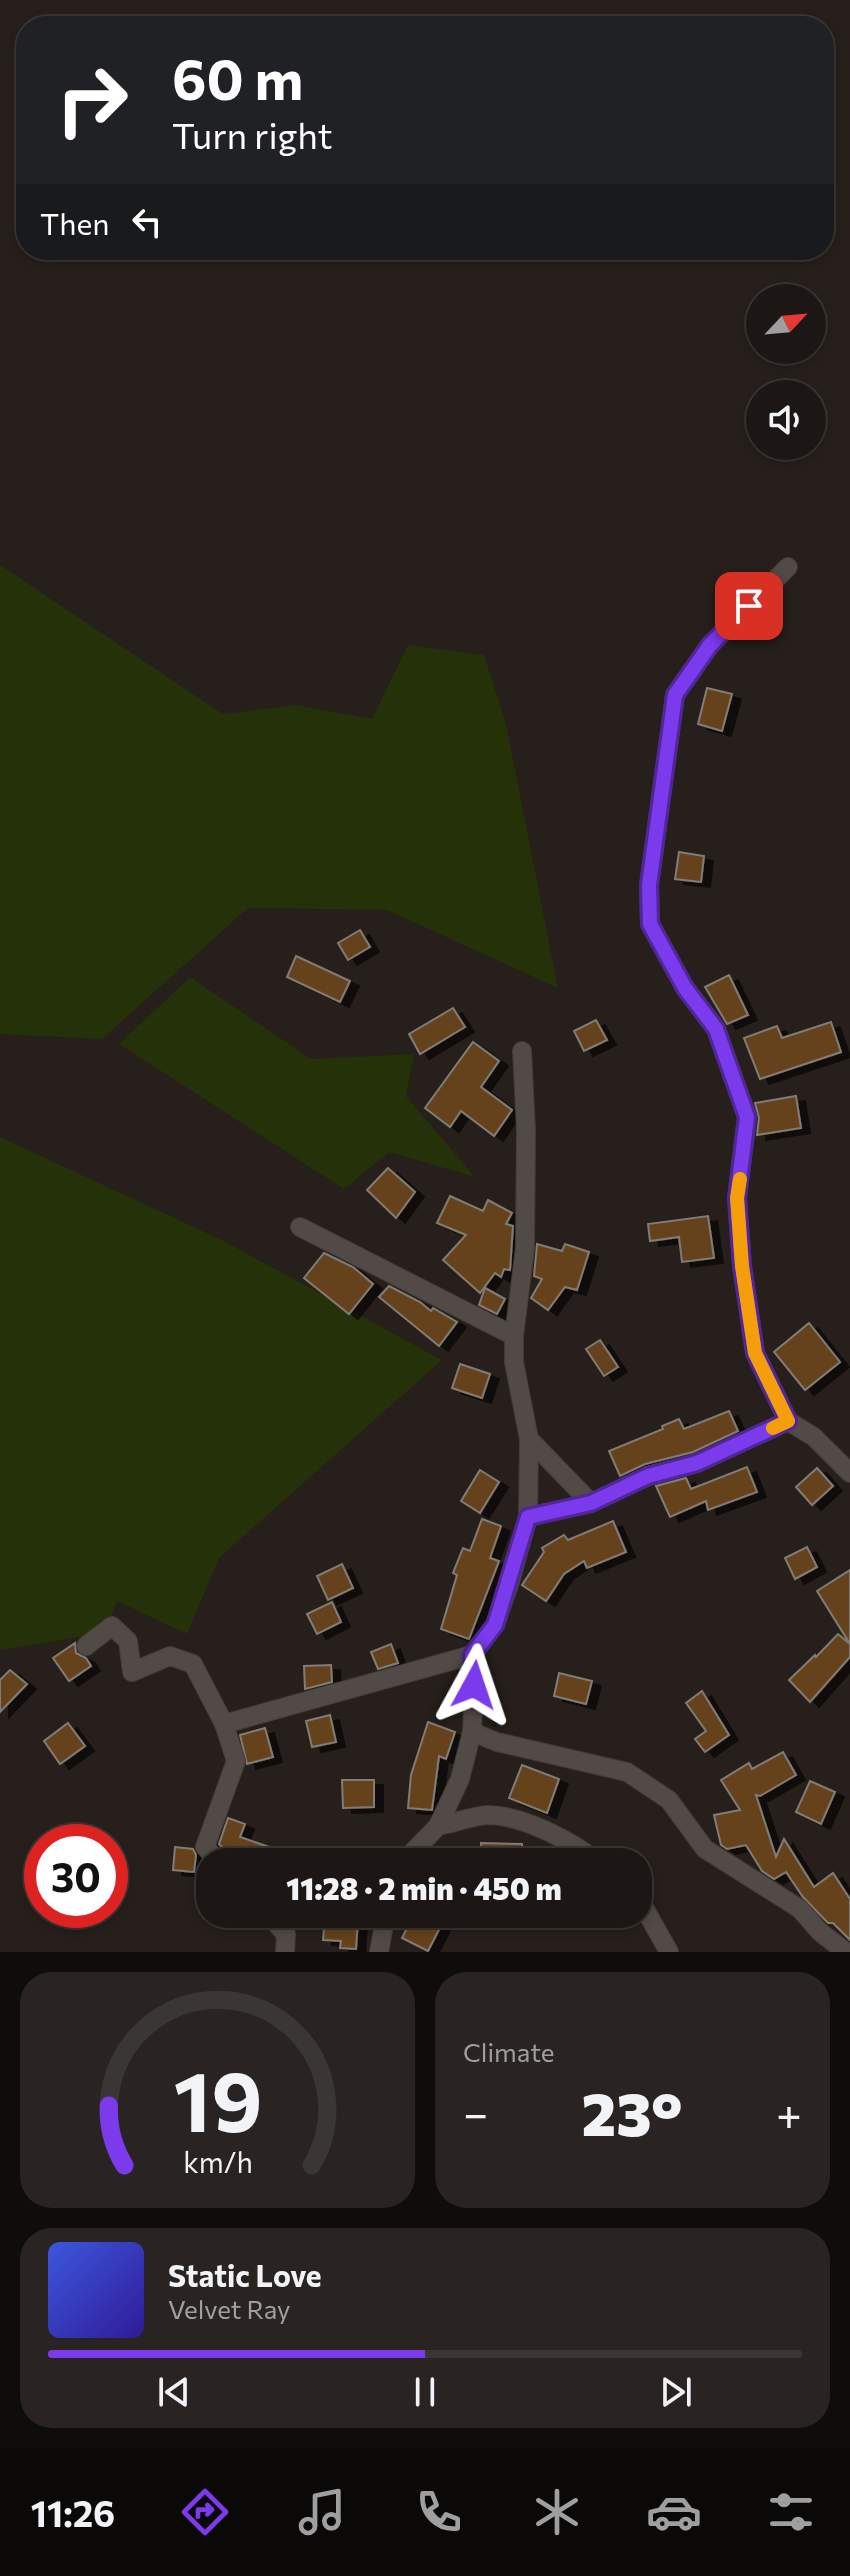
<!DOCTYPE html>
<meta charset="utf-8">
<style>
body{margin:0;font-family:Commissioner,sans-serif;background:#292422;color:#f1f3f6;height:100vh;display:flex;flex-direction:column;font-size:30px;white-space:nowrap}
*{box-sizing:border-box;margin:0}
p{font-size:26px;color:#a09fa0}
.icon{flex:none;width:44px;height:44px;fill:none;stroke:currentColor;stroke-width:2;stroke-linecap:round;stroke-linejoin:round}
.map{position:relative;height:1952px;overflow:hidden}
.side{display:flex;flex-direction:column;gap:20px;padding:20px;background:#0f0d0b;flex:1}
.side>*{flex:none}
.top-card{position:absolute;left:16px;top:16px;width:818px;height:244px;border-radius:32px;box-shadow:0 4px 12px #0003,0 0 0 2px #3a3634;background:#202124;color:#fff;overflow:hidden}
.needle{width:52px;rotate:64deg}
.tools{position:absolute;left:746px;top:284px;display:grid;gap:16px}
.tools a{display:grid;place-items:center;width:80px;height:80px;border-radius:50%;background:#1c1714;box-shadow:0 4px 12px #0003,0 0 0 2px #3a3634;font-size:40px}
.speed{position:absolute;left:24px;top:1824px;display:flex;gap:16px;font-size:40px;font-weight:700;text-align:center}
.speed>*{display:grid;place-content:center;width:104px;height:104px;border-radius:50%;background:#1c1714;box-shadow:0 4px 12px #0003,0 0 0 2px #3a3634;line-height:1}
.speed .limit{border:12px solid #d22;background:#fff;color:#111}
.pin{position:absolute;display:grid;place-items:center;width:68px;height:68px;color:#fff;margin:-34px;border-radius:16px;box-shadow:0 4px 12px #0006}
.me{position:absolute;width:88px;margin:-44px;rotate:5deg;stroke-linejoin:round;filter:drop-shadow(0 0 6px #0008)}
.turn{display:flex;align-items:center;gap:28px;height:168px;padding:0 24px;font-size:36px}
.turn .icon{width:104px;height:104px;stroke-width:2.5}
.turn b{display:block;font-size:56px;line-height:68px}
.then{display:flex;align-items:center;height:76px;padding:0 24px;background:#0003;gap:16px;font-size:30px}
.big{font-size:60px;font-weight:800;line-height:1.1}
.side .tile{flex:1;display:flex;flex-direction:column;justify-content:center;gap:12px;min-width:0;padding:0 28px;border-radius:32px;background:#292422}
.side .dial{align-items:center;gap:0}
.dial svg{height:208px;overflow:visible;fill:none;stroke:#3a3634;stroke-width:7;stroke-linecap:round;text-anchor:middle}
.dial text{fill:#f1f3f6;stroke:none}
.song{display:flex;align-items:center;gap:24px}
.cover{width:96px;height:96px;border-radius:12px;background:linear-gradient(135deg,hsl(230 70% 55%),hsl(250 70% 35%))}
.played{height:8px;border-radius:4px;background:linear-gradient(90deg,#7c3aed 50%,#3a3634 50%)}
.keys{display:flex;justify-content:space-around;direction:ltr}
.heat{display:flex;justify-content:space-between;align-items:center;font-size:44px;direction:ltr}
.side .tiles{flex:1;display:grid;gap:20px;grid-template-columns:1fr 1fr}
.tile:last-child{grid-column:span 2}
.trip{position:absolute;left:196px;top:1848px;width:456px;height:80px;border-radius:32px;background:#1c1714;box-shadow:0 4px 12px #0003,0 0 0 2px #3a3634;font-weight:800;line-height:80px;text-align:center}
.dock{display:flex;height:128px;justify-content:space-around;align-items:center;background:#0b0908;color:#a09fa0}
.dock .icon{width:56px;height:56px}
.dock .current{color:#7c3aed}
.dock b{font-size:36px;color:#f1f3f6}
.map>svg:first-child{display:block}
</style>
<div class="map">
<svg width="850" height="1952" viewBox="0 0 850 1952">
<defs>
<filter id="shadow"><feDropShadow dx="9" dy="5" stdDeviation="0" flood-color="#0009"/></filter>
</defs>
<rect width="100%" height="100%" fill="#261f1b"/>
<!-- green -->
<g fill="#253108">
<polygon points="0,565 223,714 296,705 372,719 408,645 484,655 506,724 558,988 387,910 248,908 102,1039 0,1034"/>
<polygon points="190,977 311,1059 414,1054 406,1096 475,1177 389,1152 344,1189 119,1044"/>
<polygon points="0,1137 224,1241 442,1360 219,1558 187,1634 117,1601 104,1633 0,1650"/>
</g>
<!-- building -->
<g fill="#66431c" stroke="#817b74" stroke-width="2" filter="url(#shadow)">
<polygon points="707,688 732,694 722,731 698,724"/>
<polygon points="679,852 704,856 701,882 675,879"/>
<polygon points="360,930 370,947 348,960 338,943"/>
<polygon points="296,956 350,981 340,1002 287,977"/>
<polygon points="729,975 748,1015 727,1024 705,987"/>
<polygon points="453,1008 465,1027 420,1054 409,1034"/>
<polygon points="596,1020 607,1040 584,1051 574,1031"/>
<polygon points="831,1022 841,1052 760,1079 744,1038 777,1026 782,1038"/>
<polygon points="473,1042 499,1061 481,1087 512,1110 494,1136 461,1111 450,1127 425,1108"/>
<polygon points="796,1096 801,1128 757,1135 759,1118 755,1103"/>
<polygon points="388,1168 415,1192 396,1218 367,1190"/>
<polygon points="450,1196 483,1211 488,1200 512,1213 506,1224 513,1226 510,1270 504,1269 501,1277 495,1273 480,1293 443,1260 466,1235 437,1223"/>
<polygon points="708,1216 714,1258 682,1262 679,1237 650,1241 648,1224"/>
<polygon points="537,1244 562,1251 565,1244 589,1252 577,1290 565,1287 548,1310 531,1298 542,1279 534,1276"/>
<polygon points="324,1253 353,1267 373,1284 349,1314 304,1278"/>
<polygon points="389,1286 420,1302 431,1311 433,1308 457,1322 439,1346 379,1297"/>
<polygon points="485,1288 505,1299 497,1314 479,1305"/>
<polygon points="809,1323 840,1362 805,1390 774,1352"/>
<polygon points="600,1340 618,1367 604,1376 586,1349"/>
<polygon points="460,1364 490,1374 482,1398 452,1388"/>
<polygon points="729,1411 738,1431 693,1452 645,1464 620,1476 609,1451 663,1429 662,1426 679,1419 684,1429"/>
<polygon points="747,1467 757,1492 708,1510 706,1501 670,1517 656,1486 686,1478 691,1489"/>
<polygon points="817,1468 833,1486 812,1505 796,1487"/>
<polygon points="480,1470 499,1482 480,1513 461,1501"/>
<polygon points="482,1519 501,1526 490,1558 499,1561 469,1639 441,1629 457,1575 453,1573 463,1548 470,1551"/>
<polygon points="613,1521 626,1552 587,1568 584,1561 564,1574 546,1601 522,1585 544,1552 542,1548 564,1535 568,1540"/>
<polygon points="807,1547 817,1567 795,1579 785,1558"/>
<polygon points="342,1564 353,1588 328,1600 317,1576"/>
<polygon points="850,1570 850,1644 817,1591"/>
<polygon points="332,1602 341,1622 317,1634 307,1614"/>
<polygon points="838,1634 850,1644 850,1657 810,1702 789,1680 815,1655 816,1657"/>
<polygon points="75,1643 76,1653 86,1658 91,1666 69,1681 53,1658"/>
<polygon points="391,1644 398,1663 378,1669 371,1652"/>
<polygon points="331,1665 332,1682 305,1689 304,1666"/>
<polygon points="10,1670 27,1684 0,1712 0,1680"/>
<polygon points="559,1673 592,1681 586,1704 554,1696"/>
<polygon points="702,1691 729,1735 705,1752 695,1739 706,1731 686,1703"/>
<polygon points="330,1715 336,1742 312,1747 306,1721"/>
<polygon points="428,1722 455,1732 446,1759 439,1756 432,1810 408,1808 411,1775"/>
<polygon points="68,1723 85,1746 60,1764 44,1741"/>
<polygon points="265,1728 273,1757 247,1764 240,1735"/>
<polygon points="783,1752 796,1775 760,1796 756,1795 776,1857 784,1839 814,1887 833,1873 850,1899 850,1940 833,1923 828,1923 803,1897 786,1872 774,1879 762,1871 746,1845 727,1849 721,1845 714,1815 740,1810 721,1780 749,1763 752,1769"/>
<polygon points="522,1765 559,1779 547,1813 509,1798"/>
<polygon points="342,1780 374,1780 374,1807 343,1808"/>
<polygon points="810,1781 835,1792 821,1824 796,1812"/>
<polygon points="228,1818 245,1824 240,1837 275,1849 271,1862 250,1862 228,1854 219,1844"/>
<polygon points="481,1843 522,1844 522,1862 482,1862"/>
<polygon points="175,1847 193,1849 196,1855 194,1872 173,1870"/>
<polygon points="414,1914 447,1914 428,1951 402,1938"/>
<polygon points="325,1917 358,1920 356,1949 340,1948 341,1941 323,1940"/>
</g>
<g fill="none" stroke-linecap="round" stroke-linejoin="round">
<!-- minor casing -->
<g stroke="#413c39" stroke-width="20">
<g id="minor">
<polyline points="788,567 710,645 675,695 649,885 650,924 685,988 716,1029 747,1117 737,1198 742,1266 755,1353 788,1421 814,1437 850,1473"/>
<polyline points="300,1227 514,1336"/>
<polyline points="529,1439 591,1503"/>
<polyline points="528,1517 591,1503 648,1476 697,1463 788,1421"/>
<polyline points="86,1646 112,1626 128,1641 132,1672 170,1656 193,1664 224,1724 236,1761 205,1847 219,1862"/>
<polyline points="224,1724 472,1655"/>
<polyline points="472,1732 497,1742 627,1772 669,1800 705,1849 800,1909 820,1932 846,1952"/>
<path d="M438,1826c16,-3 34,-10 50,-11 33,0 85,26 109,47"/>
<polyline points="403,1862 438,1826 460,1779 472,1732 474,1685 472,1655 495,1625 510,1582 528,1517 529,1439 514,1362 514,1336 525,1248 526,1130 522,1051"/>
<polyline points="638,1897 669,1952"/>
<polyline points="267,1914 286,1934 285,1952"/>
<polyline points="379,1952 386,1914"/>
</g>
</g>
<!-- minor -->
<use href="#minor" stroke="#524a46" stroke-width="18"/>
</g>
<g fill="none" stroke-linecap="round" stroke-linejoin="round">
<!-- route casing -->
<g stroke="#51269a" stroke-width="20">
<polyline id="route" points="474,1685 472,1655 495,1625 528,1517 591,1503 648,1476 697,1463 788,1421 755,1353 742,1266 737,1198 747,1117 716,1029 685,988 650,924 649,885 675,695 710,645 749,606"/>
</g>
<!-- route -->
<use href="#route" stroke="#7c3aed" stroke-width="14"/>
<!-- slow -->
<polyline stroke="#f59e0b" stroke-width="14" points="740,1179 737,1198 742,1266 755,1353 788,1421 773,1428"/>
</g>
</svg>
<div class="tools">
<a><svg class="needle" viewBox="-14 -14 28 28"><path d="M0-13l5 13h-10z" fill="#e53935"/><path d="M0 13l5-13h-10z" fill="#a09fa0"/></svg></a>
<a><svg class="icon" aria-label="sound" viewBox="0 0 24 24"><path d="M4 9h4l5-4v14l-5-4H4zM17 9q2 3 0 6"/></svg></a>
</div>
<div class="speed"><div class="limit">30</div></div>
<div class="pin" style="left:749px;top:606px;background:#d93025"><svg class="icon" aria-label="arrive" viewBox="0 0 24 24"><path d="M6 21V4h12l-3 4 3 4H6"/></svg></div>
<svg class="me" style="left:474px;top:1685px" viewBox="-20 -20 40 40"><path d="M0-17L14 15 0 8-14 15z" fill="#7c3aed" stroke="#fff" stroke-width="4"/></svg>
<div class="trip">11:28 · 2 min · 450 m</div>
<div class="top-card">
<div class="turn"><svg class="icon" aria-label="right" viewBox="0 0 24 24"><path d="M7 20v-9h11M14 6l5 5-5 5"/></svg><div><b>60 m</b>Turn right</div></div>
<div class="then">Then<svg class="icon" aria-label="left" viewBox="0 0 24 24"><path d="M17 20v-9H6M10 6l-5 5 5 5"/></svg></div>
</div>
</div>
<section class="side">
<div class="tiles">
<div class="tile dial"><svg viewBox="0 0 100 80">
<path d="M14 69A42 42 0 1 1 86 69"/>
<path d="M14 69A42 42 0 0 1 8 46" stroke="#7c3aed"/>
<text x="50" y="56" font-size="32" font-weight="700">19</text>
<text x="50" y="72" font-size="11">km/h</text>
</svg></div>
<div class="tile"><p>Climate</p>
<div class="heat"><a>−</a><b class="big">23°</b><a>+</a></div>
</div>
<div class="tile">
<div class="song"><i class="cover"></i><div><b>Static Love</b><p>Velvet Ray</p></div></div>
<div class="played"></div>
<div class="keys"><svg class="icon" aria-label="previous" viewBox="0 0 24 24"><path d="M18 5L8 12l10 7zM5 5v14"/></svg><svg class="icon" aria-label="pause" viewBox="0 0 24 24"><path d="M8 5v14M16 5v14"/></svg><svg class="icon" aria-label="next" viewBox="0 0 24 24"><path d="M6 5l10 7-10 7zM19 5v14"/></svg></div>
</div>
</div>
</section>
<nav class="dock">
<b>11:26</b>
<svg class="icon current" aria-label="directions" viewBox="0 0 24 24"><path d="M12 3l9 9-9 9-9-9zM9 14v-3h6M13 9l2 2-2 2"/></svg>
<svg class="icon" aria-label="music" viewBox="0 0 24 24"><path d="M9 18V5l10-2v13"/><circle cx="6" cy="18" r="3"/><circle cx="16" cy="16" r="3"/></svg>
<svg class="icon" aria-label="phone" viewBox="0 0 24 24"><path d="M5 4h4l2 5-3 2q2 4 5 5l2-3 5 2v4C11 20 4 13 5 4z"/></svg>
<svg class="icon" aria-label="climate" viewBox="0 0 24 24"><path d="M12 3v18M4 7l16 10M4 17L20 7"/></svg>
<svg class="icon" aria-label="car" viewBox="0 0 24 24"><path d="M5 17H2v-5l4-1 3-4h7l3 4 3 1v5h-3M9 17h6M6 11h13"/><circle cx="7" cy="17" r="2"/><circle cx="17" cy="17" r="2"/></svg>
<svg class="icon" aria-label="filters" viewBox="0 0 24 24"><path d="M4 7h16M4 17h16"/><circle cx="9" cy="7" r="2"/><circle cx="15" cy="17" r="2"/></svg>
</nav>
